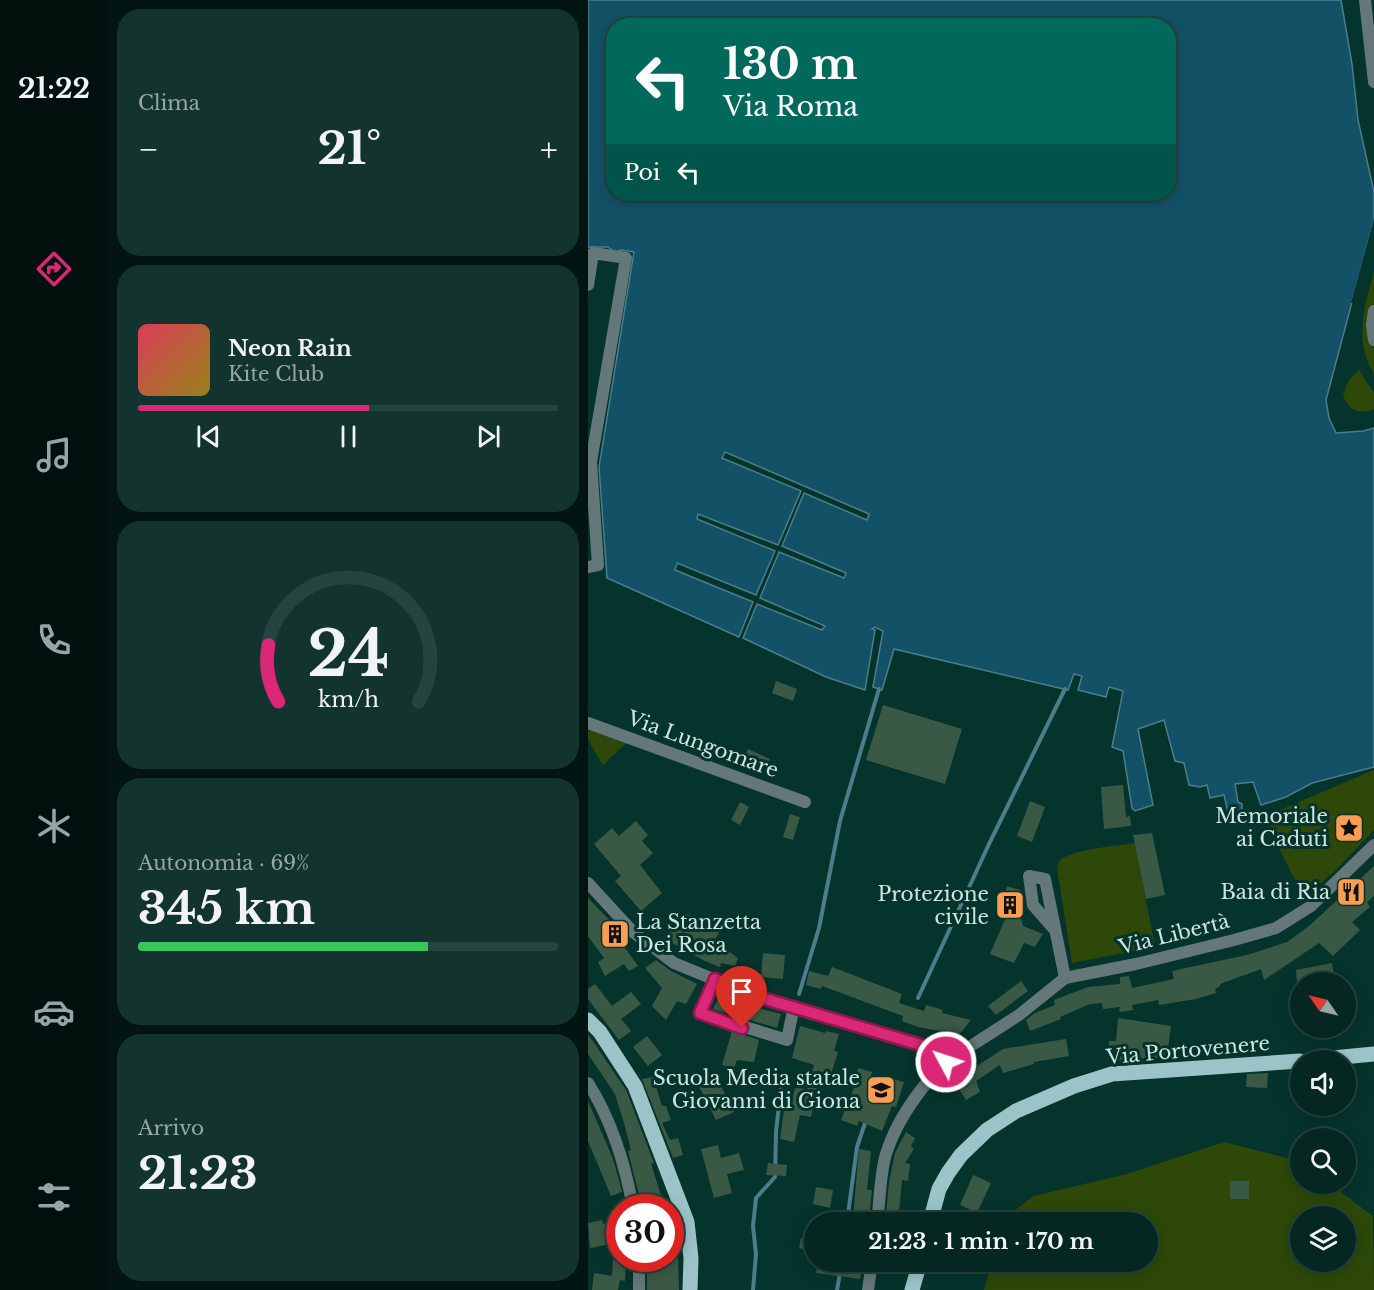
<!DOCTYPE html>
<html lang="it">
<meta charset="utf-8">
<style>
body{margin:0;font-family:"Libre Baskerville",serif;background:#12332e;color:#f1f3f6;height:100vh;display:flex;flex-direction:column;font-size:22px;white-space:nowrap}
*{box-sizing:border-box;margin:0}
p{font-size:20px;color:#97a5a5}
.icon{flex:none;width:33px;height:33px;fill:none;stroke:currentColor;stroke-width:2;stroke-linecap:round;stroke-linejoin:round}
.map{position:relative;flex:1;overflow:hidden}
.sheet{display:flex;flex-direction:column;gap:9px;padding:9px;background:#021512;width:480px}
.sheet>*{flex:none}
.hud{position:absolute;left:18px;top:18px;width:570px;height:183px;border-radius:24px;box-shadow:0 3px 15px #0003,0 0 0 2px #25443f;background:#00695c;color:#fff;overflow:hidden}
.needle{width:39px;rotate:304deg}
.buttons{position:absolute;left:702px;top:972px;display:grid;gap:12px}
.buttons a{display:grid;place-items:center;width:66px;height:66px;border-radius:50%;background:#042721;box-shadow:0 3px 15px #0003,0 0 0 2px #25443f;font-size:30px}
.speed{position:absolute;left:18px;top:1194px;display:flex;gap:12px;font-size:30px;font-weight:700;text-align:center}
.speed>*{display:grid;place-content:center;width:78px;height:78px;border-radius:50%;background:#042721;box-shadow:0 3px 15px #0003,0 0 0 2px #25443f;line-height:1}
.speed .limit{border:9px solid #d22;background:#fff;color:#111}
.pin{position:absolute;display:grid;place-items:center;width:51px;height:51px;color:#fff;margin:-62px -26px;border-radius:50% 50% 50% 0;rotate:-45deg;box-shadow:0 0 6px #0007}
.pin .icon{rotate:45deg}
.me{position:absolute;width:66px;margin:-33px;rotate:310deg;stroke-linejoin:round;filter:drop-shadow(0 0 4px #0008)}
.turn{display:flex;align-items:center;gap:21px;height:126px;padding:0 18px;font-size:27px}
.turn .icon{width:78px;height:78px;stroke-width:2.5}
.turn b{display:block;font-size:42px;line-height:51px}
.then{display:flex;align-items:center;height:57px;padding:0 18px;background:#0003;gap:12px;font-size:22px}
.big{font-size:45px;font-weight:700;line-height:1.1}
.sheet .tile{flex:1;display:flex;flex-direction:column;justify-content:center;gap:9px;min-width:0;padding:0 21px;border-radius:24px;background:#12332e}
.sheet .dial{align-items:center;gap:0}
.dial svg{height:156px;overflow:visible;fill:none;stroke:#25443f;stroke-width:7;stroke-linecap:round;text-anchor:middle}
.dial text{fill:#f1f3f6;stroke:none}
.song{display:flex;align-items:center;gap:18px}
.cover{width:72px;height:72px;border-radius:9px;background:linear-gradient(135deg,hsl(350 70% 55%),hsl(50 70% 35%))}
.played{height:6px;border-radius:3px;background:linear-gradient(90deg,#db2777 55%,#25443f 55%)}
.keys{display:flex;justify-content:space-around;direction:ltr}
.heat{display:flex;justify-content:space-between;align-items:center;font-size:33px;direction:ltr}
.charge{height:9px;border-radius:4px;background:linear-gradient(90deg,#34c759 69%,#25443f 0)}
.trip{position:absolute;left:216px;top:1212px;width:354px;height:60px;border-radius:30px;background:#042721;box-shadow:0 3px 15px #0003,0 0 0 2px #25443f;font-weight:700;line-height:60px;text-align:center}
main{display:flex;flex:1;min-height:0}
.menu{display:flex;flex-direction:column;width:108px;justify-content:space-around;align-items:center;background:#02100d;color:#97a5a5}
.menu .icon{width:42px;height:42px}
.menu .selected{color:#db2777}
.menu b{font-size:27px;color:#f1f3f6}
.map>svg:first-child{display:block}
</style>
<main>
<nav class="menu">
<b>21:22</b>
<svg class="icon selected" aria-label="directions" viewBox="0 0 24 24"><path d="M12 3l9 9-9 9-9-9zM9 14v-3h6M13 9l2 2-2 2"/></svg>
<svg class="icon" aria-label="music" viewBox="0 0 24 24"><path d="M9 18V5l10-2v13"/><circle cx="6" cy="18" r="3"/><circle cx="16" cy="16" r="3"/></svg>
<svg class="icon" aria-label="phone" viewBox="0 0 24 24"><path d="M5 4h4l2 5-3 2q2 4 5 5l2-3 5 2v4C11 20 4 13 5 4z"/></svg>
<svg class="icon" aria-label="climate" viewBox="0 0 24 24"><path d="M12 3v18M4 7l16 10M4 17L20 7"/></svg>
<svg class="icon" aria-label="car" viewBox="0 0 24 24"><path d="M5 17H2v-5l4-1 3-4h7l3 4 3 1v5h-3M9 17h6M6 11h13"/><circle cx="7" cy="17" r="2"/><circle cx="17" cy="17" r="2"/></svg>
<svg class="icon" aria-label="filters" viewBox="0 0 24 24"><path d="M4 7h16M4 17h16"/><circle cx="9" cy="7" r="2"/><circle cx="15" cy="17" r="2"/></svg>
</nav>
<section class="sheet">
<div class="tile"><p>Clima</p>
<div class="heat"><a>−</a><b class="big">21°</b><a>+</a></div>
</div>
<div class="tile">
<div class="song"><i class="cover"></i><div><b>Neon Rain</b><p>Kite Club</p></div></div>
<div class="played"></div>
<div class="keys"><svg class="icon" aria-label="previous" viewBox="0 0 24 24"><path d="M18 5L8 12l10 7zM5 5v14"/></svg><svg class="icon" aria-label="pause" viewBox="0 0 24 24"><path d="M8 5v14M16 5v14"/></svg><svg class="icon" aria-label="next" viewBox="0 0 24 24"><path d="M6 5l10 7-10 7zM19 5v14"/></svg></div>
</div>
<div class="tile dial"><svg viewBox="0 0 100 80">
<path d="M14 69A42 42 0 1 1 86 69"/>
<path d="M14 69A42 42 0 0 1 9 40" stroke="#db2777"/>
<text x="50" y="56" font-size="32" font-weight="700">24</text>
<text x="50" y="72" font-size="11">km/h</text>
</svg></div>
<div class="tile"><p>Autonomia · 69%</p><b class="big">345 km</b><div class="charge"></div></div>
<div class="tile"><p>Arrivo</p><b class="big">21:23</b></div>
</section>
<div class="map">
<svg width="786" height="1290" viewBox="0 0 786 1290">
<rect width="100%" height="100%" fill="#05342c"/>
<!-- green -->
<g fill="#2d4808" fill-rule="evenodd">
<path d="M786,271v30l-4,24 4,28v21c-21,-34 -9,-68 0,-103z"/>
<path d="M771,370l15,23v16c-15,7 -27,0 -31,-15l6,-14z"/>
<polygon points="0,730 38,743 15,765 0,740"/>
<polygon points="786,770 786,830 747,871 716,897 689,845 679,820 692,810"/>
<path d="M547,843l20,104 -83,16 -15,-95 2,-7c13,-12 57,-15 76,-18z"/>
<path d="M636,1142l71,18 5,4v20h30l43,32 1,74h-390l8,-28h156v-40h-142l2,-6 25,-20 94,-22zM712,1216h46v46h-46z"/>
</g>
<!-- water -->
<path fill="#135167" stroke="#4b7d8b" stroke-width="1.5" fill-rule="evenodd" d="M0,0h753l11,64 6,56 16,72v27l-48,181 3,18 7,15 27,-2 11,-3v339l-62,16 -26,14 -25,8 -8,-23 -18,2 3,18 4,2v11l-2,5 -10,2 -6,-27 -14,3 -3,-13 -7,2 -11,-2 -5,-22 -9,-2 -11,-41 -26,9 15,76 -18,6 -3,-3 -9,-57 -11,-4 11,-56 -14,-4 -3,10 -28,-7 4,-14 -8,-2 -6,16 -174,-41 -12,41 -9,-3 10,-56 -8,-4 -3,2 3,1 -10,60 -39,-13 -83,-39 14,-34 65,26 3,-4 -65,-28 19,-46 65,26 2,-5 -64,-27 22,-53 63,27 2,-6 -144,-62 -3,6 79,33 -23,54 -80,-31 -1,5 78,32 -19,44 -79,-32 -2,7 78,32 -14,35 -132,-59 -8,-111 35,-215 -13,-2 -6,3 -7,-6h-20zM26,26h554v168h-554z"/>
<!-- pier -->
<polygon fill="#05342c" points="786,218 786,230 780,254 766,303 763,303"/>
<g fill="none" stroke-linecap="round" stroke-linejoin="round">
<!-- stream -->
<g stroke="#4b7d8b" stroke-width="4">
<polyline points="211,994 231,928 252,821 291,689"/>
<polyline points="330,998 401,844 477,689"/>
<polyline points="259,1222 269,1147 278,1120"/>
<polyline points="165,1290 168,1254 165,1226 168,1198 187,1177 188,1132 194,1077"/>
<polyline points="249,1290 252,1273"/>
</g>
</g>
<!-- building -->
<g fill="#3a5945">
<polygon points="188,681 209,689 205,701 184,693"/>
<polygon points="295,705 374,729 357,784 278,760"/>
<polygon points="160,749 182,759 178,770 155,760"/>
<polygon points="535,785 538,817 542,816 543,826 516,829 513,787"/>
<polygon points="442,801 457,807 444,842 429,836"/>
<polygon points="152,802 161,807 152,825 143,820"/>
<polygon points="202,814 212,817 205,840 195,837"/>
<polygon points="48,821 60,835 54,841 65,853 52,865 74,893 53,911 27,881 33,876 6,844 24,828 31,836"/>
<polygon points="564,833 577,895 558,899 545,835"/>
<polygon points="786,866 786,896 779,902 782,907 764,922 772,930 745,956 731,943 676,980 673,969 632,984 632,986 627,989 628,993 608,999 571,1005 570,1000 544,1005 545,1010 531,1012 532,1007 515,1009 514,1003 502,1004 472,1017 473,1019 442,1031 438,1020 447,1013 467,1005 466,1000 500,987 532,984 532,977 541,976 544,988 586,979 584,971 659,955 699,942 720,927"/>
<polygon points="419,886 432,890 429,901 435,926 455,934 447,947 436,943 426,963 402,954 421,910 413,908"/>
<polygon points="0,898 37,936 32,941 50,966 41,971 36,964 17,976 10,962 16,958 0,936"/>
<polygon points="97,913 132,931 126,941 150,958 147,966 133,963 132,967 117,961 77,939 86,924 89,925"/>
<polygon points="175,953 197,955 195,979 173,977"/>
<polygon points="68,960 83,971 109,984 98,1004 89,1001 78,1020 64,1006 74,988 57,968"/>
<polygon points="744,963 746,976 709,982 708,970"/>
<polygon points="244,967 314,994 311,1003 336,1011 338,1005 355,1010 354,1013 383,1020 371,1035 330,1027 314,1021 315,1016 234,986 233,989 218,985 221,971 240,976"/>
<polygon points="433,981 440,991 408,1015 400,1006"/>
<polygon points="7,984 24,1006 43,992 53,1004 33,1019 43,1031 31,1040 0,999 0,989"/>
<polygon points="133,994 153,1001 153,1004 193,1014 189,1028 125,1009"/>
<polygon points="530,1018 583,1026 580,1048 591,1048 590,1057 545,1059 544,1062 520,1059 521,1041 528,1041"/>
<polygon points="212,1026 237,1033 238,1031 251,1034 246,1051 250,1052 240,1084 230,1082 223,1117 212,1115 206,1142 192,1139 196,1110 202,1111 207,1088 219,1089 226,1065 204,1058"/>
<polygon points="144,1031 171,1040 166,1062 149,1060 146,1068 134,1065"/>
<polygon points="0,1034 38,1090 66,1163 63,1164 75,1201 54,1207 40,1151 43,1150 36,1123 27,1094 0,1054"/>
<polygon points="59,1036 74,1055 60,1066 45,1047"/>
<polygon points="478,1039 481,1056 446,1062 446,1064 415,1073 412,1065 388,1081 392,1092 378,1100 366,1081 415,1049"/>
<polygon points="270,1068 284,1072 283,1076 300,1082 302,1078 316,1082 308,1107 304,1106 294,1131 271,1121 269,1126 253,1120 266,1088 264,1087"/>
<polygon points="126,1072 146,1112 128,1120 108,1081"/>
<polygon points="680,1073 679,1088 658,1087 659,1074"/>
<polygon points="65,1077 74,1106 78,1106 83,1120 74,1123 82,1140 90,1138 95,1155 85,1158 54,1079"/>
<polygon points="0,1101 25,1159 30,1177 34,1192 23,1196 0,1141"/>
<polygon points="318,1132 327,1138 323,1146 326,1149 317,1163 322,1164 320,1181 314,1180 310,1222 297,1222 301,1183 307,1153"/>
<polygon points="130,1145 133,1158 151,1153 156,1170 139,1174 144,1193 126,1198 113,1149"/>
<polygon points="271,1149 283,1151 279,1190 284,1190 281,1219 265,1218"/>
<polygon points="180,1163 199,1165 198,1176 178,1175"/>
<polygon points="385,1175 403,1183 389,1213 372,1205"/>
<rect x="642" y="1181" width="19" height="18"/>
<polygon points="228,1187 245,1190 242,1208 225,1204"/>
<polygon points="14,1220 15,1224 24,1222 28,1243 2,1248 0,1223"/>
<polygon points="213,1238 226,1240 226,1252 211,1248"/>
<polygon points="25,1258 38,1258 37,1281 32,1280 30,1290 4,1290 6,1273 24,1276"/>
<polygon points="59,1258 90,1258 91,1290 59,1290"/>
<polygon points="230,1262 275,1262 272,1279 228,1273"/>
</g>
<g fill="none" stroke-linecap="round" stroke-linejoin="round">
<!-- minor -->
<g stroke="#657879" stroke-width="12">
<polyline points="777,0 786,82"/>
<polyline points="0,285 5,253 38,258 3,462 10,565 0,567"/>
<polyline points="786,311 784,325 786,340"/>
<polyline points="0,723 217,802"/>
<polyline points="0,883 45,932 86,963 164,995 343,1048"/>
<polyline points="466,929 445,905 441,876 457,879 477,978"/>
<polyline points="127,979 112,1013 199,1040 206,1006"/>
<circle cx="348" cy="1058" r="11"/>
<polyline points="358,1062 431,1015 477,978 548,964 646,940 688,928 723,906 786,845"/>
<path d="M0,1083c24,38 37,80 45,125"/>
<path d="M289,1222c3,-21 3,-49 9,-68 10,-33 31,-61 53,-86"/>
<polyline points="51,1258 51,1290"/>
<polyline points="280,1290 284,1262"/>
</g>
<!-- major -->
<g stroke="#9cc4c8" stroke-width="15">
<polyline points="0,1020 12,1032 47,1086 99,1222 103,1258 102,1290"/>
<polyline points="724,1060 786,1054"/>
<polyline points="342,1222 351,1189 360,1173 373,1155 399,1130 428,1111 486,1086 524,1074 712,1061"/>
<polyline points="324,1290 332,1262"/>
</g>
</g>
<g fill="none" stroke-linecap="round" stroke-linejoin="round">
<!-- route casing -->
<g stroke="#8e194d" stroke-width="15">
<polyline id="route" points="154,1028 112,1013 127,979 164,995 343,1048 350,1047 357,1053 358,1062"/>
</g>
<!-- route -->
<use href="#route" stroke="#db2777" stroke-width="10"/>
</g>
<!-- icons -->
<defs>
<g id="sight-square" transform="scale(1.5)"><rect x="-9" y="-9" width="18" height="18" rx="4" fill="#fb9e51" stroke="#05342c"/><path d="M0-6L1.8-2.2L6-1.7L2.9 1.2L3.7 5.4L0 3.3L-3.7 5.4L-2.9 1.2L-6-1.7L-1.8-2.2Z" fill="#111"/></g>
<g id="restaurant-square" transform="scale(1.5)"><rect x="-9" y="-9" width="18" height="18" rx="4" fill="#fb9e51" stroke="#05342c"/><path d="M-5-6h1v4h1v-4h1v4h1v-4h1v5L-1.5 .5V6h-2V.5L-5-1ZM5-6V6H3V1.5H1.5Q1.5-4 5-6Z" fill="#111"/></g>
<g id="building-square" transform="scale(1.5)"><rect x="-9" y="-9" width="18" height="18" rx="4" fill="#fb9e51" stroke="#05342c"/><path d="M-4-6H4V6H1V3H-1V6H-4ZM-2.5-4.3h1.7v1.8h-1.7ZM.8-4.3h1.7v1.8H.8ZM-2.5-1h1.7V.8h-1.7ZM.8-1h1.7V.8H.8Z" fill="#111"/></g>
<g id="school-square" transform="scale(1.5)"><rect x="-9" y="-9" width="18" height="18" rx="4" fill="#fb9e51" stroke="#05342c"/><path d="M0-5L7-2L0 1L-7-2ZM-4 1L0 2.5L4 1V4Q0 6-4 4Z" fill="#111"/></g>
</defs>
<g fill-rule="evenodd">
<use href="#sight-square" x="761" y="828"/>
<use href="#restaurant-square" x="763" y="892"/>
<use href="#building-square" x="422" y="905"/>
<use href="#building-square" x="27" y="934"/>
<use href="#school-square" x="293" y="1090"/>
</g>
<g text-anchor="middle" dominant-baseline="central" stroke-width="6" stroke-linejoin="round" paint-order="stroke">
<!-- street labels -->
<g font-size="20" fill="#cee4df" stroke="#05342c">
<text transform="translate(115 744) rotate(20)">Via Lungomare</text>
<text transform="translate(586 934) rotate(-14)">Via Libertà</text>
<text transform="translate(600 1050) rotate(-5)">Via Portovenere</text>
</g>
<!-- poi labels -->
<g font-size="20" fill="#cee4df" stroke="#05342c" text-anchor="end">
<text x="740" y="816">Memoriale<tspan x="740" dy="23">ai Caduti</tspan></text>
<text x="742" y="892">Baia di Ria</text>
<text x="401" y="894">Protezione<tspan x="401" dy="23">civile</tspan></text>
<text x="48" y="922" text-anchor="start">La Stanzetta<tspan x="48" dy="23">Dei Rosa</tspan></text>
<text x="272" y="1078">Scuola Media statale<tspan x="272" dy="23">Giovanni di Giona</tspan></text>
</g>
</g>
</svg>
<div class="buttons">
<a><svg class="needle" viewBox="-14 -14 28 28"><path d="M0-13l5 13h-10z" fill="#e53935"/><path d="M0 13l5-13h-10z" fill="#97a5a5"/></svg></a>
<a><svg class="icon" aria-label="sound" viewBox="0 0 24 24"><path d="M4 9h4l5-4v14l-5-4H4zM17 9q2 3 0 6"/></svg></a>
<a><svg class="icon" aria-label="search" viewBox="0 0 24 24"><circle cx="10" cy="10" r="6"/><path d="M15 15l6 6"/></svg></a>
<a><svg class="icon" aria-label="layers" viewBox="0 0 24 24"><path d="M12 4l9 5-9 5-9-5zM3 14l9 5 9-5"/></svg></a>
</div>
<div class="speed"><div class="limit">30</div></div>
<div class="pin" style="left:154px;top:1028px;background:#d93025"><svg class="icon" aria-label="arrive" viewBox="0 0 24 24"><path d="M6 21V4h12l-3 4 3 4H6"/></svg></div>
<svg class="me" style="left:358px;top:1062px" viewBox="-20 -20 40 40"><circle r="17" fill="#db2777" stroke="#fff" stroke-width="3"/><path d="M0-11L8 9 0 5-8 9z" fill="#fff"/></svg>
<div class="trip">21:23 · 1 min · 170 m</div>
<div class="hud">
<div class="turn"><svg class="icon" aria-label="left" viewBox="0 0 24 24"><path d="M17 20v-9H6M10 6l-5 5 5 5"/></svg><div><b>130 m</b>Via Roma</div></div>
<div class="then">Poi<svg class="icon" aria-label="left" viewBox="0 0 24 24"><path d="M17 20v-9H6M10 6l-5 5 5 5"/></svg></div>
</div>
</div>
</main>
